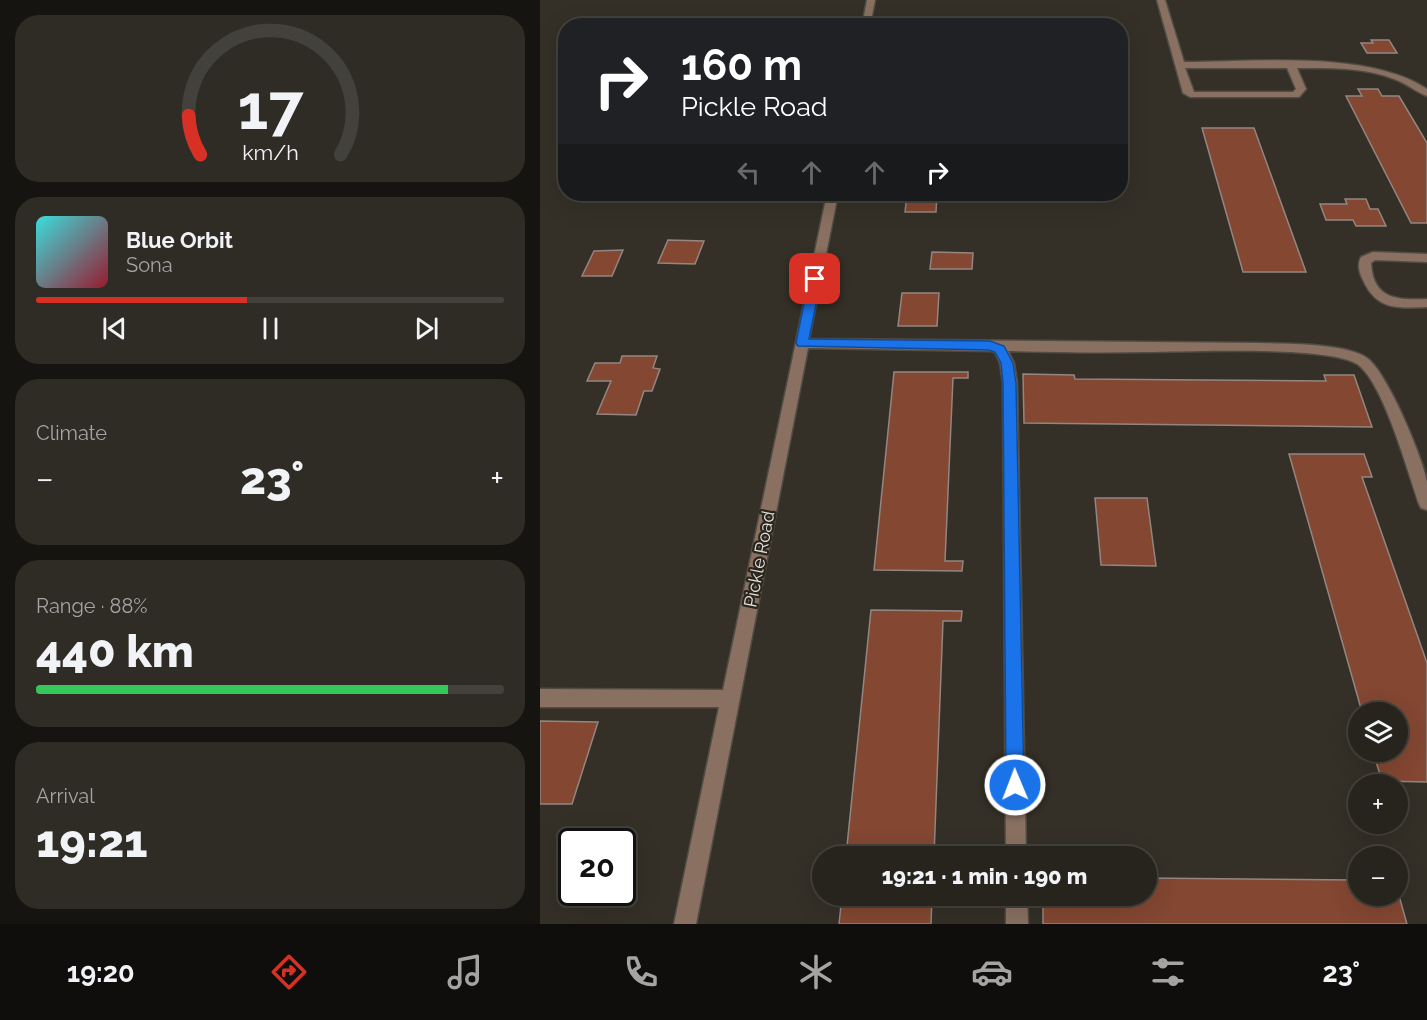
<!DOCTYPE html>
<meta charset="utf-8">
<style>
body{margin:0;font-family:Raleway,sans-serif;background:#2f2c26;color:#f1f3f6;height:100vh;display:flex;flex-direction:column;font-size:22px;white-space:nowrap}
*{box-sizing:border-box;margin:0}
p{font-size:20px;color:#a4a4a4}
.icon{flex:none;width:33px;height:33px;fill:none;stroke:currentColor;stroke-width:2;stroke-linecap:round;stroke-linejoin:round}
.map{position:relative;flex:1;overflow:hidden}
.details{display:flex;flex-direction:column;gap:15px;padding:15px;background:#151410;width:540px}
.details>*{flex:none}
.banner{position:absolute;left:18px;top:18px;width:570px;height:183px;border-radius:24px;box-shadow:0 6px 24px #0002,0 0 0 2px #43413b;background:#202124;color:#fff;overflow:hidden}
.buttons{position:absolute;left:808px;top:702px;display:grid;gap:12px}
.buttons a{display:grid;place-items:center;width:60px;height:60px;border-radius:50%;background:#27241d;box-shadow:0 6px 24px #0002,0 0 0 2px #43413b;font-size:30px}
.speed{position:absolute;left:18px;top:828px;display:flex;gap:12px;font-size:30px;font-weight:700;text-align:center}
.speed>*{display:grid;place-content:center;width:78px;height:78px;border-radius:50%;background:#27241d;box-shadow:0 6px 24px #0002,0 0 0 2px #43413b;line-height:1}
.speed .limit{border:3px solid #111;border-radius:9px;background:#fff;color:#111}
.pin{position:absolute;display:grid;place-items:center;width:51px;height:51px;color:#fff;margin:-26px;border-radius:12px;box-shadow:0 3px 9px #0006}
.me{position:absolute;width:66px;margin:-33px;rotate:359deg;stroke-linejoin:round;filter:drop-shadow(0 0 4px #0008)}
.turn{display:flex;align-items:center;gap:21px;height:126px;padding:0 24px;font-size:27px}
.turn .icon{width:78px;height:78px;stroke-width:2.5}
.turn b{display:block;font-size:42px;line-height:51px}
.lanes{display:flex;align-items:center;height:57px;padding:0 24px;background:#0003;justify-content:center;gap:30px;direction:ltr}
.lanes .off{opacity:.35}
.big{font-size:45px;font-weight:800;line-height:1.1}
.details .tile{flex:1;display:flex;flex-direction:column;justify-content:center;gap:9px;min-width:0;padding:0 21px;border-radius:24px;background:#2f2c26}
.details .dial{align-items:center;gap:0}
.dial svg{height:156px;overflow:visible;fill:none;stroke:#43413b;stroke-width:7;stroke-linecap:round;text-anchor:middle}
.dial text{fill:#f1f3f6;stroke:none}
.song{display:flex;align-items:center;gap:18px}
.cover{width:72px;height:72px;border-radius:9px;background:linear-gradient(135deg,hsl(180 70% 55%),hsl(350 70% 35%))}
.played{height:6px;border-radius:3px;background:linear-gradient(90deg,#d93025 45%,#43413b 45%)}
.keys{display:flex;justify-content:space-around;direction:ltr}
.heat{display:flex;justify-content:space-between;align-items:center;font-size:33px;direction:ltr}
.charge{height:9px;border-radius:4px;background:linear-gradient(90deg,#34c759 88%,#43413b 0)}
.trip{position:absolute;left:272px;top:846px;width:345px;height:60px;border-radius:30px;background:#27241d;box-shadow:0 6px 24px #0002,0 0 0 2px #43413b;font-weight:800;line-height:60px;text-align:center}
.dock{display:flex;height:96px;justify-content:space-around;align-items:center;background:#100e0c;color:#a4a4a4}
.dock .icon{width:42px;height:42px}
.dock .active{color:#d93025}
.dock b{font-size:27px;color:#f1f3f6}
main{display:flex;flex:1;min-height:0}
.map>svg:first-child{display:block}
</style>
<main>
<section class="details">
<div class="tile dial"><svg viewBox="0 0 100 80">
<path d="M14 69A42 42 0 1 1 86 69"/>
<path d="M14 69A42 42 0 0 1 8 49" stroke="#d93025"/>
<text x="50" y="56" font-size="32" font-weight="700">17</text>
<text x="50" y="72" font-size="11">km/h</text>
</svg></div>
<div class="tile">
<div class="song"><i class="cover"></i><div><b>Blue Orbit</b><p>Sona</p></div></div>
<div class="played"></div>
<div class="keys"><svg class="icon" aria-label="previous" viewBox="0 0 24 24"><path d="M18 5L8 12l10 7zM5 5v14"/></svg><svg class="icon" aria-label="pause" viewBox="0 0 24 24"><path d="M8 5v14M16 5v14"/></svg><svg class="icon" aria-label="next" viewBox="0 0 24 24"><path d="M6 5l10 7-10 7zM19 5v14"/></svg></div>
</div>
<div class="tile"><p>Climate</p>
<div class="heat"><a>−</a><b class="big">23°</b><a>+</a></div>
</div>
<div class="tile"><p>Range · 88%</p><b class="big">440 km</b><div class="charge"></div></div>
<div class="tile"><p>Arrival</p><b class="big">19:21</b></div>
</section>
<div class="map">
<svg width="887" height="924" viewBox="0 0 887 924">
<rect width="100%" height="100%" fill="#343027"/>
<!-- building -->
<g fill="#834732" stroke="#938682" stroke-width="1.5">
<polygon points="831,40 849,40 857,53 827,53 821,43 833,43"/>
<polygon points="818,89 838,89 842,96 859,96 887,143 887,223 871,223 806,96 822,96"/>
<polygon points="662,128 714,128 766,272 703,272"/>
<polygon points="367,194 397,194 396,212 365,212"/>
<polygon points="805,199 826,199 830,209 838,209 846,226 816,226 813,220 786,220 780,204 807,204"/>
<polygon points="128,240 164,241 155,264 118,263"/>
<polygon points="83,250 72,276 42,276 54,251"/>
<polygon points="392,252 433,253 432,269 390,269"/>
<polygon points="362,293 399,293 397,326 358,326"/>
<polygon points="82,356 117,356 113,368 120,369 112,391 104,391 96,415 57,414 71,381 47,381 55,363 80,363"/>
<polygon points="354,372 428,372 428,378 413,378 405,561 423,561 422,571 334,570"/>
<polygon points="483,374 534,375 535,379 786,381 784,375 814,375 832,427 484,423"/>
<polygon points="749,454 824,454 832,477 822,477 887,663 887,782 842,781 833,752 858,752 858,712 822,712"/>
<polygon points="555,498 607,498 616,566 561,565"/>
<polygon points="331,610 422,611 421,621 403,621 394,856 306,856"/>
<polygon points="0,721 58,722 32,804 0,804"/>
<polygon points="606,878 819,880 819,896 858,896 858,892 867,924 503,924 503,896 606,896"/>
<polygon points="302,896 392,896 391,924 299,924"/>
</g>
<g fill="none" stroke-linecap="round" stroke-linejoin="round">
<!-- minor casing -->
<g stroke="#504c44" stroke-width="3">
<g id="minor">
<polygon points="327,0 335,0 330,26 322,26"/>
<path d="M617,0h8l19,62c70,0 184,-12 243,27v7c-11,-4 -21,-13 -33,-17 -30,-12 -65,-11 -97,-11l9,21 -7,8h-109l-7,-4zM645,68h102l9,21 -3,3h-99z"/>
<path d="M287,194h11l-29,145 449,4c27,1 87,0 109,15 20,14 56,100 60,124 0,9 0,19 0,28l-6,-2 -2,-4c-11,-31 -36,-123 -62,-140 -31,-19 -171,-12 -213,-12 -45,1 -91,0 -136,-1l6,12 3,20 9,473h-20l-3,-473 -3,-20 -5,-11 -4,-1 -183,-3 -112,576h-22l45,-217h-179v-18l183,1z"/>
<path d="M833,252l54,2v8l-52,-2 -4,3c2,37 27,37 56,36v8c-29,1 -50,4 -64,-27 -4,-8 -6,-15 -2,-23z"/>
<polygon points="466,896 487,896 488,924 466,924"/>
</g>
</g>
<!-- minor -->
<use href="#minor" fill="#897060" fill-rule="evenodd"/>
</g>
<!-- route -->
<polygon fill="#1a73e8" stroke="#114b97" stroke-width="1.5" points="275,275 281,279 269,339 450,341 464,346 473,363 476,383 484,785 482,792 475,794 469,792 466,785 463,383 461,363 455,352 449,350 258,346 256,343 269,279"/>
<g text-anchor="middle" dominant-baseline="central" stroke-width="4.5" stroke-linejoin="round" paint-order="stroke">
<!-- street labels -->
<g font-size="18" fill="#e4e1dc" stroke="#2a261e">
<text transform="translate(219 559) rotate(-79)">Pickle Road</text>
</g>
</g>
</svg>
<div class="buttons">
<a><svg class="icon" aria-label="layers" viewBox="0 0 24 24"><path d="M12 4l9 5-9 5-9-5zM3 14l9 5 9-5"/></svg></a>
<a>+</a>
<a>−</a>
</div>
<div class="speed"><div class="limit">20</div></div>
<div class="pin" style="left:275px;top:279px;background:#d93025"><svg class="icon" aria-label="arrive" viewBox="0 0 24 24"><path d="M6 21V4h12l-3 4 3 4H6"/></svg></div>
<svg class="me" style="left:475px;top:785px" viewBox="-20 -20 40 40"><circle r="17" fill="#1a73e8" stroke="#fff" stroke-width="3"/><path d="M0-11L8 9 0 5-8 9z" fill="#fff"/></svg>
<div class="trip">19:21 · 1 min · 190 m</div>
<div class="banner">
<div class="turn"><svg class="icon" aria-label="right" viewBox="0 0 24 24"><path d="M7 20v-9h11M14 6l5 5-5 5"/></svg><div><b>160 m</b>Pickle Road</div></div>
<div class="lanes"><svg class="icon off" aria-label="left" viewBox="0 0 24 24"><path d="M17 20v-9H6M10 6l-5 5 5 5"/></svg><svg class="icon off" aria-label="ahead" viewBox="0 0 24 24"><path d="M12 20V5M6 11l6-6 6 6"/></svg><svg class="icon off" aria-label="ahead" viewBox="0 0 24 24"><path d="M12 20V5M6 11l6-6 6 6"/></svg><svg class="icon" aria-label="right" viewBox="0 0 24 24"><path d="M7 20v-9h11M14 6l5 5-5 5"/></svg></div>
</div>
</div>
</main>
<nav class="dock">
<b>19:20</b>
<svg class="icon active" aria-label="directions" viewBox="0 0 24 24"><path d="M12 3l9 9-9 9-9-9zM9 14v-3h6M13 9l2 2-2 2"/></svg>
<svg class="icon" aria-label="music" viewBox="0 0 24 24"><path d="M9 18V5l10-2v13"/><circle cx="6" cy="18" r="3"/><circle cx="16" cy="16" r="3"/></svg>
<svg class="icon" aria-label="phone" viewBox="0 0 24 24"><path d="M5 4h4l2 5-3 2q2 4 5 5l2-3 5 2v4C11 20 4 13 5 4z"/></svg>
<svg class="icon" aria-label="climate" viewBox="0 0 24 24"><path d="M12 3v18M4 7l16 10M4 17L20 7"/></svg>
<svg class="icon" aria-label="car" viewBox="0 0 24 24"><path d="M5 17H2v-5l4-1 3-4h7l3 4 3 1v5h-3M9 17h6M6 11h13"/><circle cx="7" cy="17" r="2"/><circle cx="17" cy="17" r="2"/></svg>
<svg class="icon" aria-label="filters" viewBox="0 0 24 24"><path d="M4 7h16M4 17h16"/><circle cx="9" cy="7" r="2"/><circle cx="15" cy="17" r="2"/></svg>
<b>23°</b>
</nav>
